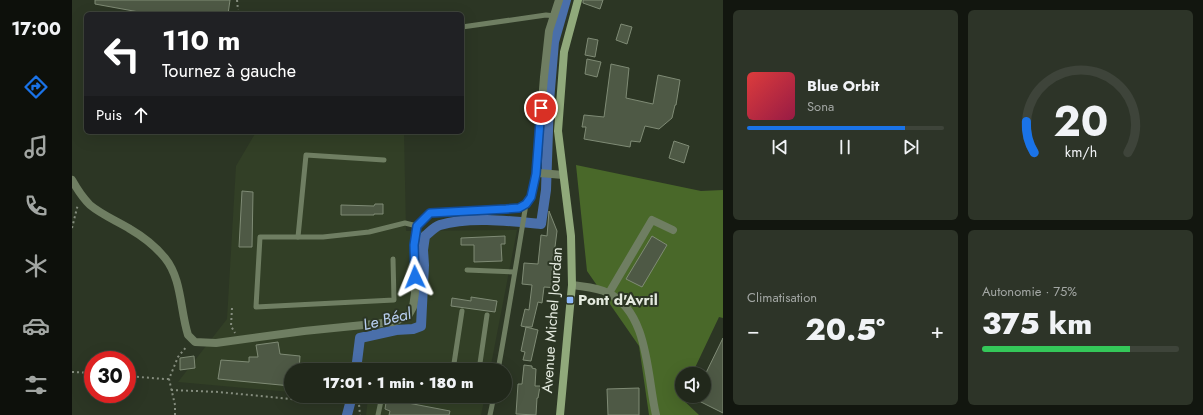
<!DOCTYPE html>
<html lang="fr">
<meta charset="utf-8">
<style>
body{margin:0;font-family:Jost,sans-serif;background:#2d3428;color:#f1f3f6;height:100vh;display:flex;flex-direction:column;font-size:15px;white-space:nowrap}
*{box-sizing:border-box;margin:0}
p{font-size:13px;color:#a2a6a3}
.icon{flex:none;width:22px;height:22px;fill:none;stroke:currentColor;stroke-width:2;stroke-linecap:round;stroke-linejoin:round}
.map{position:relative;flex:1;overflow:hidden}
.sheet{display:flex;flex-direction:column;gap:10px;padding:10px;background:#12160f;width:480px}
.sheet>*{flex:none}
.banner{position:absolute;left:12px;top:12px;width:380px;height:122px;border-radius:6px;box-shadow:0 4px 16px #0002,0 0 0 1px #3e443a;background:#202124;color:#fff;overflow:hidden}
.tools{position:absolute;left:603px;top:367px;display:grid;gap:8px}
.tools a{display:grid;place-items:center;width:36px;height:36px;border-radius:50%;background:#21281b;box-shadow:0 4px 16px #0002,0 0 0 1px #3e443a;font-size:20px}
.speed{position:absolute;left:12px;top:351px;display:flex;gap:8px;font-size:20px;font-weight:700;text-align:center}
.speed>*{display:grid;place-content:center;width:52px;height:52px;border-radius:50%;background:#21281b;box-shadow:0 4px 16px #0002,0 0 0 1px #3e443a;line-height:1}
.speed .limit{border:6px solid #d22;background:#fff;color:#111}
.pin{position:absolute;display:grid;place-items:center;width:34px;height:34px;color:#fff;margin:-17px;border:2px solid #fff;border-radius:50%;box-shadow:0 1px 4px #0007}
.me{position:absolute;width:44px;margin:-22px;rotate:358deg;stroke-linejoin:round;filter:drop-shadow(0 0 3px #0008)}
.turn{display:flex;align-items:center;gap:14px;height:84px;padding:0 12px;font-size:18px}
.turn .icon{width:52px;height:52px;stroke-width:2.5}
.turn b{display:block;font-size:28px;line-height:34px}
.then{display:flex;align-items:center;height:38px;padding:0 12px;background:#0003;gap:8px;font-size:15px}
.big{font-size:30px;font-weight:800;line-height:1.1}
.sheet .card{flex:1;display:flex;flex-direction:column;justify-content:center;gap:6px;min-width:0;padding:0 14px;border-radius:6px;background:#2d3428}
.sheet .dial{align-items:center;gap:0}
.dial svg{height:104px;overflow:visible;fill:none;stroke:#3e443a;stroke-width:7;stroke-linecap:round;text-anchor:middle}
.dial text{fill:#f1f3f6;stroke:none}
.song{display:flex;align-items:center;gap:12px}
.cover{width:48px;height:48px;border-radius:6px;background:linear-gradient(135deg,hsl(0 70% 55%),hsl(340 70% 35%))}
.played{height:4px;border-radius:2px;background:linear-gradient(90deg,#1a73e8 80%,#3e443a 80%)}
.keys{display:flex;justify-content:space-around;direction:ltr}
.heat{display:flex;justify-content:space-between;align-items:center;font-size:22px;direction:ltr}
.charge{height:6px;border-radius:3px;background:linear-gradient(90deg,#34c759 75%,#3e443a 0)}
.sheet .tiles{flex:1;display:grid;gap:10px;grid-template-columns:repeat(2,1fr)}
.trip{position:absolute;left:212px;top:363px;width:228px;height:40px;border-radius:20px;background:#21281b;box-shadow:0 4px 16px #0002,0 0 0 1px #3e443a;font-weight:800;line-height:40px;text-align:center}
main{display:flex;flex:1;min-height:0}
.menu{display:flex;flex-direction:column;width:72px;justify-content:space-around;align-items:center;background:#0d100b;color:#a2a6a3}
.menu .icon{width:28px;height:28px}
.menu .selected{color:#1a73e8}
.menu b{font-size:18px;color:#f1f3f6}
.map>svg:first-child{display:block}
</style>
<main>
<nav class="menu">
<b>17:00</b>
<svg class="icon selected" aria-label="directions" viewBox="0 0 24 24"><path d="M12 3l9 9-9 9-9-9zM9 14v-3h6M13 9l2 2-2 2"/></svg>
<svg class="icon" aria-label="music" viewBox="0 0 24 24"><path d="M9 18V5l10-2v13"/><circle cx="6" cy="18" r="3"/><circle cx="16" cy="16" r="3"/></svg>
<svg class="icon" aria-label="phone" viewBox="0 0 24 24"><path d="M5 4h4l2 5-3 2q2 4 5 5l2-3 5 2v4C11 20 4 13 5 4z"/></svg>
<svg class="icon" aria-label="climate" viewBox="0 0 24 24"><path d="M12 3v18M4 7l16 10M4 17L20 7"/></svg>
<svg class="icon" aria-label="car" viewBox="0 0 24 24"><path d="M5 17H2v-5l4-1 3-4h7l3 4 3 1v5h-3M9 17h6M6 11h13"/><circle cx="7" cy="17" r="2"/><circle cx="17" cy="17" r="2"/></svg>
<svg class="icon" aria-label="filters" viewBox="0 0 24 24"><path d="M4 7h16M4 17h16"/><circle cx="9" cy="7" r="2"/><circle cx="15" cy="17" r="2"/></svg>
</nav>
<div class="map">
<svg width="651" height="415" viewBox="0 0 651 415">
<rect width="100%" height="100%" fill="#2c3624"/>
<!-- built -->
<g fill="#323f26">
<polygon points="184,132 332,132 334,231 445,230 418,370 219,370 219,392 106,382 155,319 164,166"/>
<polygon points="260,396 413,396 409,415 294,415 296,399"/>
</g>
<!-- green -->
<polygon fill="#496829" points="504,165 629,191 651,190 651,318 647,317 620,374 610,374 610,395 609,398 627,415 577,415 567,346 515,271"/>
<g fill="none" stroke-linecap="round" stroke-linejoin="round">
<!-- canal -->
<g stroke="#4a6faa" stroke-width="10">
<path d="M284,370l4,-32 36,-8 17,-1 8,-3 3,-61 -1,-15 2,-14c4,-3 9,-9 15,-11 29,-9 71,-4 101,-1l5,-34 3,-89 5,-59 12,-42"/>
<polyline points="275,415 280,396"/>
</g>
</g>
<!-- building -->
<g fill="#4e5945" stroke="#7f8b75">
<polygon points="23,0 158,0 156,14 78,14 23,4"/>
<polygon points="511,0 531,0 528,9 511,3"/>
<polygon points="549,24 560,27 555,44 544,40"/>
<polygon points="516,38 526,40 523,57 513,55"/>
<polygon points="515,59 529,62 525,77 513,74"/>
<polygon points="539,64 557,68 554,98 581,104 586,75 608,80 604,105 603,105 600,118 587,129 573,126 568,142 559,141 558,147 512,139 514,127 510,127 512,115 532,117"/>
<polygon points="602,141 617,146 612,163 597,158"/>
<polygon points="170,191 181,192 180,247 167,247"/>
<polygon points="303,204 311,204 311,214 302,214 302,215 269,215 269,205 302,206"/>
<polygon points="477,211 485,231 480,271 488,272 487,288 472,287 470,303 466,302 460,327 454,327 466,330 459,361 451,360 453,352 449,351 454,327 449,326 453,309 457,310 460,285 450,284 452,263 466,264 469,235 475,236"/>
<polygon points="433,236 433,244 429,244 430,261 402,262 402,245 389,245 389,238"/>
<polygon points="580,236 595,245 570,287 554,279"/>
<polygon points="399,297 425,301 423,312 379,306 380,298 399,301"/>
<polygon points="651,338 651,413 617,396 632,396 632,377"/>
<polygon points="206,342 208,354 228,356 227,370 219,370 219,386 146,379 149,360 177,362 177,357 186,357 184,345"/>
<polygon points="122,356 123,368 108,370 108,358"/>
<polygon points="452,365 460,366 460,368 464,369 463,386 468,386 466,398 465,398 464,415 444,414 446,384 450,384"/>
<polygon points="567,388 567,415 536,415 535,389"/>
<polygon points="315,396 338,396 336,403 378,411 377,415 317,415 318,411 313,409"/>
</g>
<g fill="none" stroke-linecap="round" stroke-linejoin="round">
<!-- path -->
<g stroke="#858d7e" stroke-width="2" stroke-dasharray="2 3" stroke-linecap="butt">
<polyline points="165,0 166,10"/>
<polyline points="0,228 6,204"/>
<polyline points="160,308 159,326 163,333"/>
<polyline points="0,372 21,373"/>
<polyline points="55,376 92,379 97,379"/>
<polyline points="99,390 147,392 239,401 284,402 287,404 288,415"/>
<polyline points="103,415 103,405 97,379 106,357 115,346"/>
</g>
<!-- service -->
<g stroke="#6f7e62" stroke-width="5">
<polyline points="390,27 474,15 483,16"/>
<polyline points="226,237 234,155 312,160"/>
<polyline points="321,259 322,300 184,307 188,237 251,237 297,232 333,223 345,226"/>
<polyline points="395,270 442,272"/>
<polyline points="381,370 390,311"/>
<polyline points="407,370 415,315"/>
<path d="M426,370c10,-55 19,-111 28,-166"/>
<polyline points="306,415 310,396"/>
<polyline points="418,415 422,396"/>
</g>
<!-- minor -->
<g stroke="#6f7e62" stroke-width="8">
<polyline points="464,174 468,173 491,175"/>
<path d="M0,180c5,9 11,18 18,25 12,10 27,16 40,24 12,7 26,18 35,29 17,21 15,52 23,77l7,7 21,1 88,-12 89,-9 15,-6 5,-9 2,-14 -1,-48 3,-19 13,-13 89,-5 7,-4 5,-7 5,-23 8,-97 5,-46 10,-31"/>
<path d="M500,285c12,2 25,2 36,8 41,19 39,84 48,122"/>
<polyline points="537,293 580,220 601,230"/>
</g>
<!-- secondary -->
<polyline stroke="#90a97b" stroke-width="8" points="488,415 500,285 499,236 486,131 492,52 506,0"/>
</g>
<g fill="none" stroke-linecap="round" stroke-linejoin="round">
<!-- route casing -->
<g stroke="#114b97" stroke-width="10">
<polyline id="route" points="343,277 342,245 345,226 358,213 434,209 447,208 454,204 459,197 464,174 469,108"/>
</g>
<!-- route -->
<use href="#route" stroke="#1a73e8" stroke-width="7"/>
</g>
<!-- markers -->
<rect fill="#8eb9fd" stroke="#2c3624" stroke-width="1.5" x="494" y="296" width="8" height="8" rx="2"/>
<g text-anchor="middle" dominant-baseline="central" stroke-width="4" stroke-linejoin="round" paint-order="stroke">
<!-- poi labels -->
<g font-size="15" font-weight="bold" fill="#e4eadf" stroke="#2c3624" text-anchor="start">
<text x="506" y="300">Pont d'Avril</text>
</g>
<!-- street labels -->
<g font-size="15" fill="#e4eadf" stroke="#2c3624">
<text transform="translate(480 320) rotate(-86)">Avenue Michel Jourdan</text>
</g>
<!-- water labels -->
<g font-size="16" font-style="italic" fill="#b8cef0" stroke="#2c3624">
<text transform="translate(315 319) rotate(-14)">Le Béal</text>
</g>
</g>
</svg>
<div class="tools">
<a><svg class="icon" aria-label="sound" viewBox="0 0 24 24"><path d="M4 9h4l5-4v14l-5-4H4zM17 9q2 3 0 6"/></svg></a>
</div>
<div class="speed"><div class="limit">30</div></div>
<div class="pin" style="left:469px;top:108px;background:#d93025"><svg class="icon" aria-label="arrive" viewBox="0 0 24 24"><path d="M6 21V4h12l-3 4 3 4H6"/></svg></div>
<svg class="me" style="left:343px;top:277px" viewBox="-20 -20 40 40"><path d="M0-17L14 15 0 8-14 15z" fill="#1a73e8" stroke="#fff" stroke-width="4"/></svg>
<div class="trip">17:01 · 1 min · 180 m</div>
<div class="banner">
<div class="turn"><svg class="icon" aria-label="left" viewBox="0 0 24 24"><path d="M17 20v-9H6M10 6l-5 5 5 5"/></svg><div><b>110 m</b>Tournez à gauche</div></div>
<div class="then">Puis<svg class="icon" aria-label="ahead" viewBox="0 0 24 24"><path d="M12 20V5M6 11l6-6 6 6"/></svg></div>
</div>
</div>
<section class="sheet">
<div class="tiles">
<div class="card">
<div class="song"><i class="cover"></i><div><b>Blue Orbit</b><p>Sona</p></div></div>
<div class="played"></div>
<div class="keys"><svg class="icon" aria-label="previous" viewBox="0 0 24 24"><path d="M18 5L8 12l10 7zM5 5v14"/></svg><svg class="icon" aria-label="pause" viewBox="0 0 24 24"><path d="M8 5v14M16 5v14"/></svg><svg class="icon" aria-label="next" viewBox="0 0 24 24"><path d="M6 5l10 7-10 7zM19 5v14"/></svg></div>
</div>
<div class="card dial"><svg viewBox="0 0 100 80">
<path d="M14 69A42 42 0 1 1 86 69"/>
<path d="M14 69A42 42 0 0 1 8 45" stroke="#1a73e8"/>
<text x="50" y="56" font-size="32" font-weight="700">20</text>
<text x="50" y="72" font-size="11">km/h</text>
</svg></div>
<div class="card"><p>Climatisation</p>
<div class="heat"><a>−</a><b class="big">20.5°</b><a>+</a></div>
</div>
<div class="card"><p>Autonomie · 75%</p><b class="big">375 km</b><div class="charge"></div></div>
</div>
</section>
</main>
